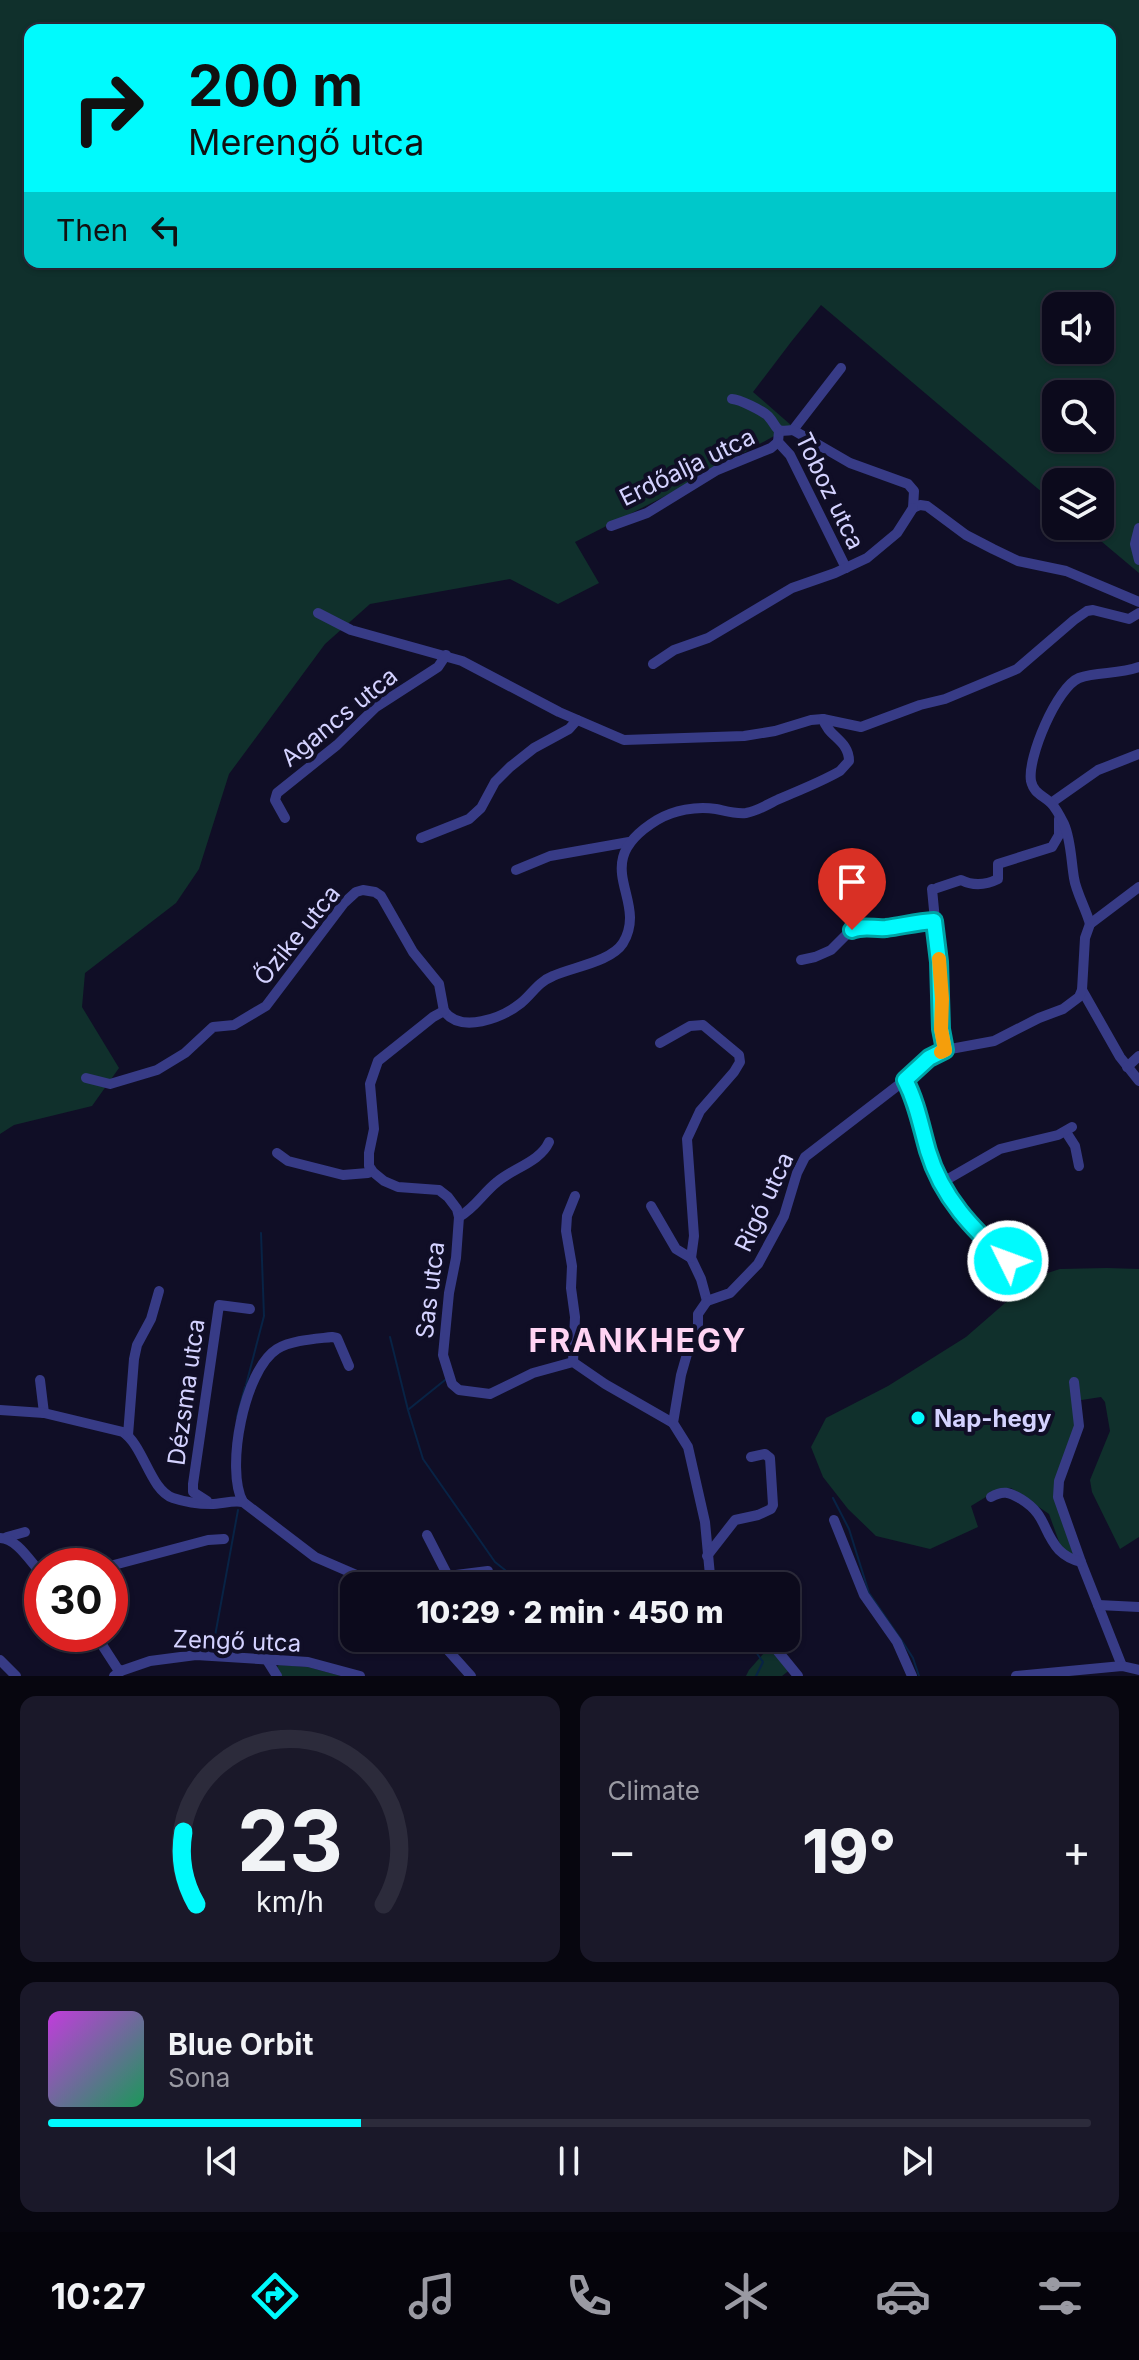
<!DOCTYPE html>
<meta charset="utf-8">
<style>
body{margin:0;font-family:Inter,sans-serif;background:#1a1829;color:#f1f3f6;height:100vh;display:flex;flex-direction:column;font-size:30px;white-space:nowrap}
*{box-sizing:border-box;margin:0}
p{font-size:26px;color:#9a9aa3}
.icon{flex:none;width:44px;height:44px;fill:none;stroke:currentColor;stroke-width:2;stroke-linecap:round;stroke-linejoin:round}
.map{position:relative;height:1676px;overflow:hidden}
.panel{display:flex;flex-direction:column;gap:20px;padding:20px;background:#07060f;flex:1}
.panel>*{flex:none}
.banner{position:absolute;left:24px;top:24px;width:1092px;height:244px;border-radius:16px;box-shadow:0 2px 6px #0004,0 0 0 2px #2c2b3b;background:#00fafd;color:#111;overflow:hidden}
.buttons{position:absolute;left:1042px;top:292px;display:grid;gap:16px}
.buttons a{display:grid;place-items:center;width:72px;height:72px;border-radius:16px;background:#0c0a1c;box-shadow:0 2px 6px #0004,0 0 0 2px #2c2b3b;font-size:40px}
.speed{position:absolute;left:24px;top:1548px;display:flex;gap:16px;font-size:40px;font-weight:700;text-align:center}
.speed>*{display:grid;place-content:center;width:104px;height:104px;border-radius:50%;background:#0c0a1c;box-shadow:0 2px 6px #0004,0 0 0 2px #2c2b3b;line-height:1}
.speed .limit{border:12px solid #d22;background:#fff;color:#111}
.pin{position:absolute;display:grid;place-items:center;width:68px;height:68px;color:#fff;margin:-82px -34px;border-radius:50% 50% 50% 0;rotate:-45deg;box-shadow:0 0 8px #0007}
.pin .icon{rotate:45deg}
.me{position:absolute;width:88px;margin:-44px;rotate:312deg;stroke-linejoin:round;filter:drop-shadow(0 0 6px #0008)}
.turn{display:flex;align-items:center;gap:28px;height:168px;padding:0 32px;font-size:36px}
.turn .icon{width:104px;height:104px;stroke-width:2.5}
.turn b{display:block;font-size:56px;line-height:68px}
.then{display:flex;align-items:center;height:76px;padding:0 32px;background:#0003;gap:16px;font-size:30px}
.big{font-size:60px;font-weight:800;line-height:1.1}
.panel .card{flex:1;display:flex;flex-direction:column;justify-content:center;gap:12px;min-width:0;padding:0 28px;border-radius:16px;background:#1a1829}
.panel .dial{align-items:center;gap:0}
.dial svg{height:208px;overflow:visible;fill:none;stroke:#2c2b3b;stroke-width:7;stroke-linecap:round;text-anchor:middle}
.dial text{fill:#f1f3f6;stroke:none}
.song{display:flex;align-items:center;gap:24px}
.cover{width:96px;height:96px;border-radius:12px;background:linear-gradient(135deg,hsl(290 70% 55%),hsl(150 70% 35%))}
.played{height:8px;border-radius:4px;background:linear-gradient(90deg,#00fafd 30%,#2c2b3b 30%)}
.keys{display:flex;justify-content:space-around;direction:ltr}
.heat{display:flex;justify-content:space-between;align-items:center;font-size:44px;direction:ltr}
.panel .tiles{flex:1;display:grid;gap:20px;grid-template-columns:1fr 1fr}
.card:last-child{grid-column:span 2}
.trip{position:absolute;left:340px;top:1572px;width:460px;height:80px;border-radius:16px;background:#0c0a1c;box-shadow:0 2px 6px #0004,0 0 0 2px #2c2b3b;font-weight:800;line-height:80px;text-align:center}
.menu{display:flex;height:128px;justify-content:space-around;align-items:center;background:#05040b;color:#9a9aa3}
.menu .icon{width:56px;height:56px}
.menu .selected{color:#00fafd}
.menu b{font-size:36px;color:#f1f3f6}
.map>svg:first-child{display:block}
</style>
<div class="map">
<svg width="1139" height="1676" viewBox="0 0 1139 1676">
<rect width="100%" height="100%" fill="#100e26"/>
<!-- green -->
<g fill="#10302c" fill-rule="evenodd">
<path d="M0,0h1139v573l-56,-47h17v-44h-44v22l-235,-199 -30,37 -38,50 39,34 -119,66 -98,50 24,41 -41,21 -48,-25 -140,25 -45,40 -96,130 -30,95 -23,34 -91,70 -3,34 37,61 -27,38 -78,19 -14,9zM30,30h1080v232h-1080zM1056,306h44v44h-44zM1056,394h44v44h-44z"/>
<polygon points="1107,1268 1139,1269 1139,1537 1120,1549 1092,1492 1090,1480 1110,1431 1105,1402 1101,1397 1075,1401 1074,1430 1054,1497 1074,1556 1062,1550 1049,1514 1011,1488 999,1489 971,1506 978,1527 930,1549 876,1536 848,1509 823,1477 811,1447 826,1418 888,1386 966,1337 1035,1277 1060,1269"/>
<polygon points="772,1644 791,1669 782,1676 746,1676 749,1670"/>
<polygon points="279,1665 308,1667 341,1676 279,1676 277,1667"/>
</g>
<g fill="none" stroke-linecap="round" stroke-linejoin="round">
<!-- stream -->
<g stroke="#082345" stroke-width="2">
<polyline points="390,1337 408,1410 423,1459 495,1562 520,1582 528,1586"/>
<polyline points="246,1385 264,1316 261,1233"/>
<polyline points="409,1409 445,1380"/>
<polyline points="237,1417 245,1387"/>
<polyline points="833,1498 849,1529 869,1593 902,1641 913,1658 919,1676"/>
<polyline points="746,1638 763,1662 756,1676"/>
<polyline points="213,1647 238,1510"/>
</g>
<!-- minor -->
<g stroke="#373b86" stroke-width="10">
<path d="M732,399c7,0 31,12 36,17 11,12 5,17 25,14l48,-62"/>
<polyline points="793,430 850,463 908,484 914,491 913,508 920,505 927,506 966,535 993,549 1018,561 1066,571 1139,602"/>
<polyline points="779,431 778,442 790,455 846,568"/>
<polyline points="611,526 647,513 717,470 771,448 778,442"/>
<polyline points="1139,528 1135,544 1139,560"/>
<polyline points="318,613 351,630 462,661 559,712 624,740 744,736 775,731 811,720 823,719"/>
<polyline points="653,664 674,650 708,638 792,588 835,573 867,558 897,533 913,508"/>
<polyline points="1051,803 1098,770 1139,754"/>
<polyline points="285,818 275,800 277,793 337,745 376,707 438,667 446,655"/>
<polyline points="421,838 469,819 481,808 495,782 510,767 534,748 569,729 577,720"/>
<polyline points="516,870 550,856 629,842"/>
<path d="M937,888l24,-8c12,6 25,5 37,-1v-15l54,-17 7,-12v-16"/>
<polyline points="932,889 939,962 941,1029 945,1050"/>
<path d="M1090,924c-4,-15 -14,-32 -16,-46 -3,-18 -3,-38 -10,-54 -3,-6 -9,-17 -13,-21 -8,-8 -17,-9 -20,-22 -4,-23 26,-94 48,-103 18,-7 40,-3 60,-11"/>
<polyline points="801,960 815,957 831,950 848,933 858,927 882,929 917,922 934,921"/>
<polyline points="1082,990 1120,1057 1139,1081"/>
<path d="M444,1011c17,23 58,7 77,-8 11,-9 17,-21 32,-27 19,-9 58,-14 70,-33 27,-45 -38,-79 34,-123 17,-10 39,-14 59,-11 10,2 19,5 30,4 12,-2 22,-9 33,-14 21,-9 42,-17 61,-28l9,-10c0,-21 -21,-24 -26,-42l38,8 59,-22 25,-6 72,-30 57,-49 13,-9 6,-1 36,9 10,-6"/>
<polyline points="444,1011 433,1017 378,1061 370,1084 374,1129 369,1153 369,1166 373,1172 384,1181 398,1187 439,1190 448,1197 457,1209 459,1217 456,1258 449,1293 443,1355 452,1384 459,1390 490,1394 533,1373 573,1362 605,1384 673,1423"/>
<polyline points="660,1043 690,1026 703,1025 739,1055 740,1062 734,1072 700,1111 687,1139 694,1236 691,1258 701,1279 707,1301"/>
<polyline points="1127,1067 1139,1056"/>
<polyline points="86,1078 110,1084 157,1070 185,1053 213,1027 234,1025 266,1006 344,903 356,892 363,890 375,892 381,896 413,952 439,984 444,1011"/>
<path d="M905,1080c12,23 16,47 23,71 16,55 59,98 107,126"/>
<polyline points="1066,1132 1075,1146 1079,1166"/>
<polyline points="277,1153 288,1161 343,1175 368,1173 370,1169"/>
<polyline points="937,1174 948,1179 1000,1149 1058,1135 1072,1127"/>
<polyline points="651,1206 676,1249 691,1258"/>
<path d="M459,1217c16,-9 24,-24 38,-35 16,-14 43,-20 52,-40"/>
<polyline points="707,1301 730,1293 758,1264 784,1216 797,1173 805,1157 905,1080 929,1058 945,1050 994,1041 1039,1018 1063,1009 1079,997 1082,990 1085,938 1090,924 1139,887"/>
<polyline points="707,1301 698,1314 698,1331 687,1354 681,1375 673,1423 688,1447 705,1522 711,1586"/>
<polyline points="573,1362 575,1317 571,1288 572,1266 566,1231 567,1216 575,1196"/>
<polyline points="40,1380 44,1413"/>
<polyline points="1074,1382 1079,1426 1059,1481 1058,1497 1081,1562 1122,1666"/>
<path d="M0,1410l44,3 79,19c21,14 27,58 50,66 12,4 26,6 38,6 11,0 21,-4 32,-2l72,55 67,29"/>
<polyline points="128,1435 134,1359 137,1345 151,1319 159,1291"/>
<path d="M991,1497c12,-7 18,-5 30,2 26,16 21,32 38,51 6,6 14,10 22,12"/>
<polyline points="207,1501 193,1492 193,1484 219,1305 250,1309"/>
<path d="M243,1502c-18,-32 1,-132 34,-153 15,-9 38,-10 55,-12l5,1 12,28"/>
<polyline points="834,1520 864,1595 897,1642 912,1676"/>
<polyline points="427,1535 448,1576"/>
<polyline points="7,1537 25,1532"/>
<path d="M0,1538c17,0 31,25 42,36"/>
<polyline points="707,1556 735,1520 758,1515 771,1509 773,1505 770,1458 765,1454 751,1457"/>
<polyline points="110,1566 208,1540 224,1539"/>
<polyline points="417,1586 448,1576 488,1571"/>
<polyline points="685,1586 689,1576"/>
<polyline points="1098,1605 1139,1607"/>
<polyline points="95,1634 117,1668 121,1671"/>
<polyline points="437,1638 471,1676"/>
<polyline points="592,1638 620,1649 627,1638"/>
<polyline points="767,1638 798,1676"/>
<polyline points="0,1660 16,1676"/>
<polyline points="267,1660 277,1676"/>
<polyline points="114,1676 121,1671 150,1661 196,1655 308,1662 360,1676"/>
<polyline points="1016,1676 1122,1666 1139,1670"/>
</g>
</g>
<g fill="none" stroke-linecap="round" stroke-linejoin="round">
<!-- route casing -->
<g stroke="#00a2a4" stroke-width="20">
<path id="route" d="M852,930c11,-5 22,-1 34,-2 16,-2 31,-6 48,-7l5,41 2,67 4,21 -16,8 -24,22c12,23 16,47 23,71 14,47 45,78 80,110"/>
</g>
<!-- route -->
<use href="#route" stroke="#00fafd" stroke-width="14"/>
<!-- slow -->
<polyline stroke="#f59e0b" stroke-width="14" points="939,959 942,999 941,1029 945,1050 941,1052"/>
</g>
<!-- markers -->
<circle fill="#00fafd" stroke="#100e26" stroke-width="3" cx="918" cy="1418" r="8"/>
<g text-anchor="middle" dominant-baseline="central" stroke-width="8" stroke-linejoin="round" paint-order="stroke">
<!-- street labels -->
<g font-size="24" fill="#d4d2ff" stroke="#100e26">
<text transform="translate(687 467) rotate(-26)">Erdőalja utca</text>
<text transform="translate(830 491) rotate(64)">Toboz utca</text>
<text transform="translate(339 717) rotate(-39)">Agancs utca</text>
<text transform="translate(297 935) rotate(-51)">Őzike utca</text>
<text transform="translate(764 1202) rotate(-65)">Rigó utca</text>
<text transform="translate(430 1290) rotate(-83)">Sas utca</text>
<text transform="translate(186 1392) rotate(-82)">Dézsma utca</text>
<text transform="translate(237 1641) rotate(2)">Zengő utca</text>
</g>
<!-- poi labels -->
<g font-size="24" font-weight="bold" fill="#d4d2ff" stroke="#100e26" text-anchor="start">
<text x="934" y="1418">Nap-hegy</text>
</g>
<!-- district labels -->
<g font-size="32" font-weight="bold" letter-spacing="2" fill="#ffd4f3" stroke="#100e26">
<text x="638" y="1340">FRANKHEGY</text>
</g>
</g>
</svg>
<div class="buttons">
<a><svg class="icon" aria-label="sound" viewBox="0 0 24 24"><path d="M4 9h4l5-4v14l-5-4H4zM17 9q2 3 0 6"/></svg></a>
<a><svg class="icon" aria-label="search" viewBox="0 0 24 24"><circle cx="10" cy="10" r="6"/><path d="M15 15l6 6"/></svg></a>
<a><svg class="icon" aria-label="layers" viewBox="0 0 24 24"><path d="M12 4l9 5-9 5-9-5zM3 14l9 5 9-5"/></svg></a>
</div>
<div class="speed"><div class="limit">30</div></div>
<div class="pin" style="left:852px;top:930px;background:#d93025"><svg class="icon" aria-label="arrive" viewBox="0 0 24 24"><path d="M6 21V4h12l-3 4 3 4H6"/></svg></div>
<svg class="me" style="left:1008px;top:1261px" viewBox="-20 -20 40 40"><circle r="17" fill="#00fafd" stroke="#fff" stroke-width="3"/><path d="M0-11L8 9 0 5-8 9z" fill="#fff"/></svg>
<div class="trip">10:29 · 2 min · 450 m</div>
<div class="banner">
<div class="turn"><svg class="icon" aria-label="right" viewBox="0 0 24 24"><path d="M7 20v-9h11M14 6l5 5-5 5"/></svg><div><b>200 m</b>Merengő utca</div></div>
<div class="then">Then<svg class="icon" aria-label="left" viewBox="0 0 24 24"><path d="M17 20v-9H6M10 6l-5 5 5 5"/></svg></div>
</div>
</div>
<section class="panel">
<div class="tiles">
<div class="card dial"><svg viewBox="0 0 100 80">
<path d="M14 69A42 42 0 1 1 86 69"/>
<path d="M14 69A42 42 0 0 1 9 41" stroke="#00fafd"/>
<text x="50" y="56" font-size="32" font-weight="700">23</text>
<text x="50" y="72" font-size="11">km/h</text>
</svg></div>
<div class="card"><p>Climate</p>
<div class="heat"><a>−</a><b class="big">19°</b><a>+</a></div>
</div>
<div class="card">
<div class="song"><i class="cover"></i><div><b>Blue Orbit</b><p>Sona</p></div></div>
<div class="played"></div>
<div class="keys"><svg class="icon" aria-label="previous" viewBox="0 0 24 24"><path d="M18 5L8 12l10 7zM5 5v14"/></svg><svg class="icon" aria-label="pause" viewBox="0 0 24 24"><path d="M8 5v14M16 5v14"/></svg><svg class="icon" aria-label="next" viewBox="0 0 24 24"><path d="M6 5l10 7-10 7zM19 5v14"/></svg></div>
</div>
</div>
</section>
<nav class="menu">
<b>10:27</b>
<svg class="icon selected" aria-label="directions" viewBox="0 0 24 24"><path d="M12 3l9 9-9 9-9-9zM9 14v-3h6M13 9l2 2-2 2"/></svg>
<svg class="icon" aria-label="music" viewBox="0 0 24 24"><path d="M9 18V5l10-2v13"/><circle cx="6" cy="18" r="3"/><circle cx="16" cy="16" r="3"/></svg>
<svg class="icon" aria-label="phone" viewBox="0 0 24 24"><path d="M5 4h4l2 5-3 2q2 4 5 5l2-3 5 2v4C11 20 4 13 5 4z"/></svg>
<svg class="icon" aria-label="climate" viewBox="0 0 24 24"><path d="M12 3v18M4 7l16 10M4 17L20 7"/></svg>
<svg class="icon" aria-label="car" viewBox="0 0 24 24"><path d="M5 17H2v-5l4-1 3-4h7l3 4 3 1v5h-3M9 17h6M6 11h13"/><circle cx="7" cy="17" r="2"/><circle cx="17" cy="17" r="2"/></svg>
<svg class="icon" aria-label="filters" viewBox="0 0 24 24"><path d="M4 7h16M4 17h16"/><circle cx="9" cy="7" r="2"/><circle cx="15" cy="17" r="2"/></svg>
</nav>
